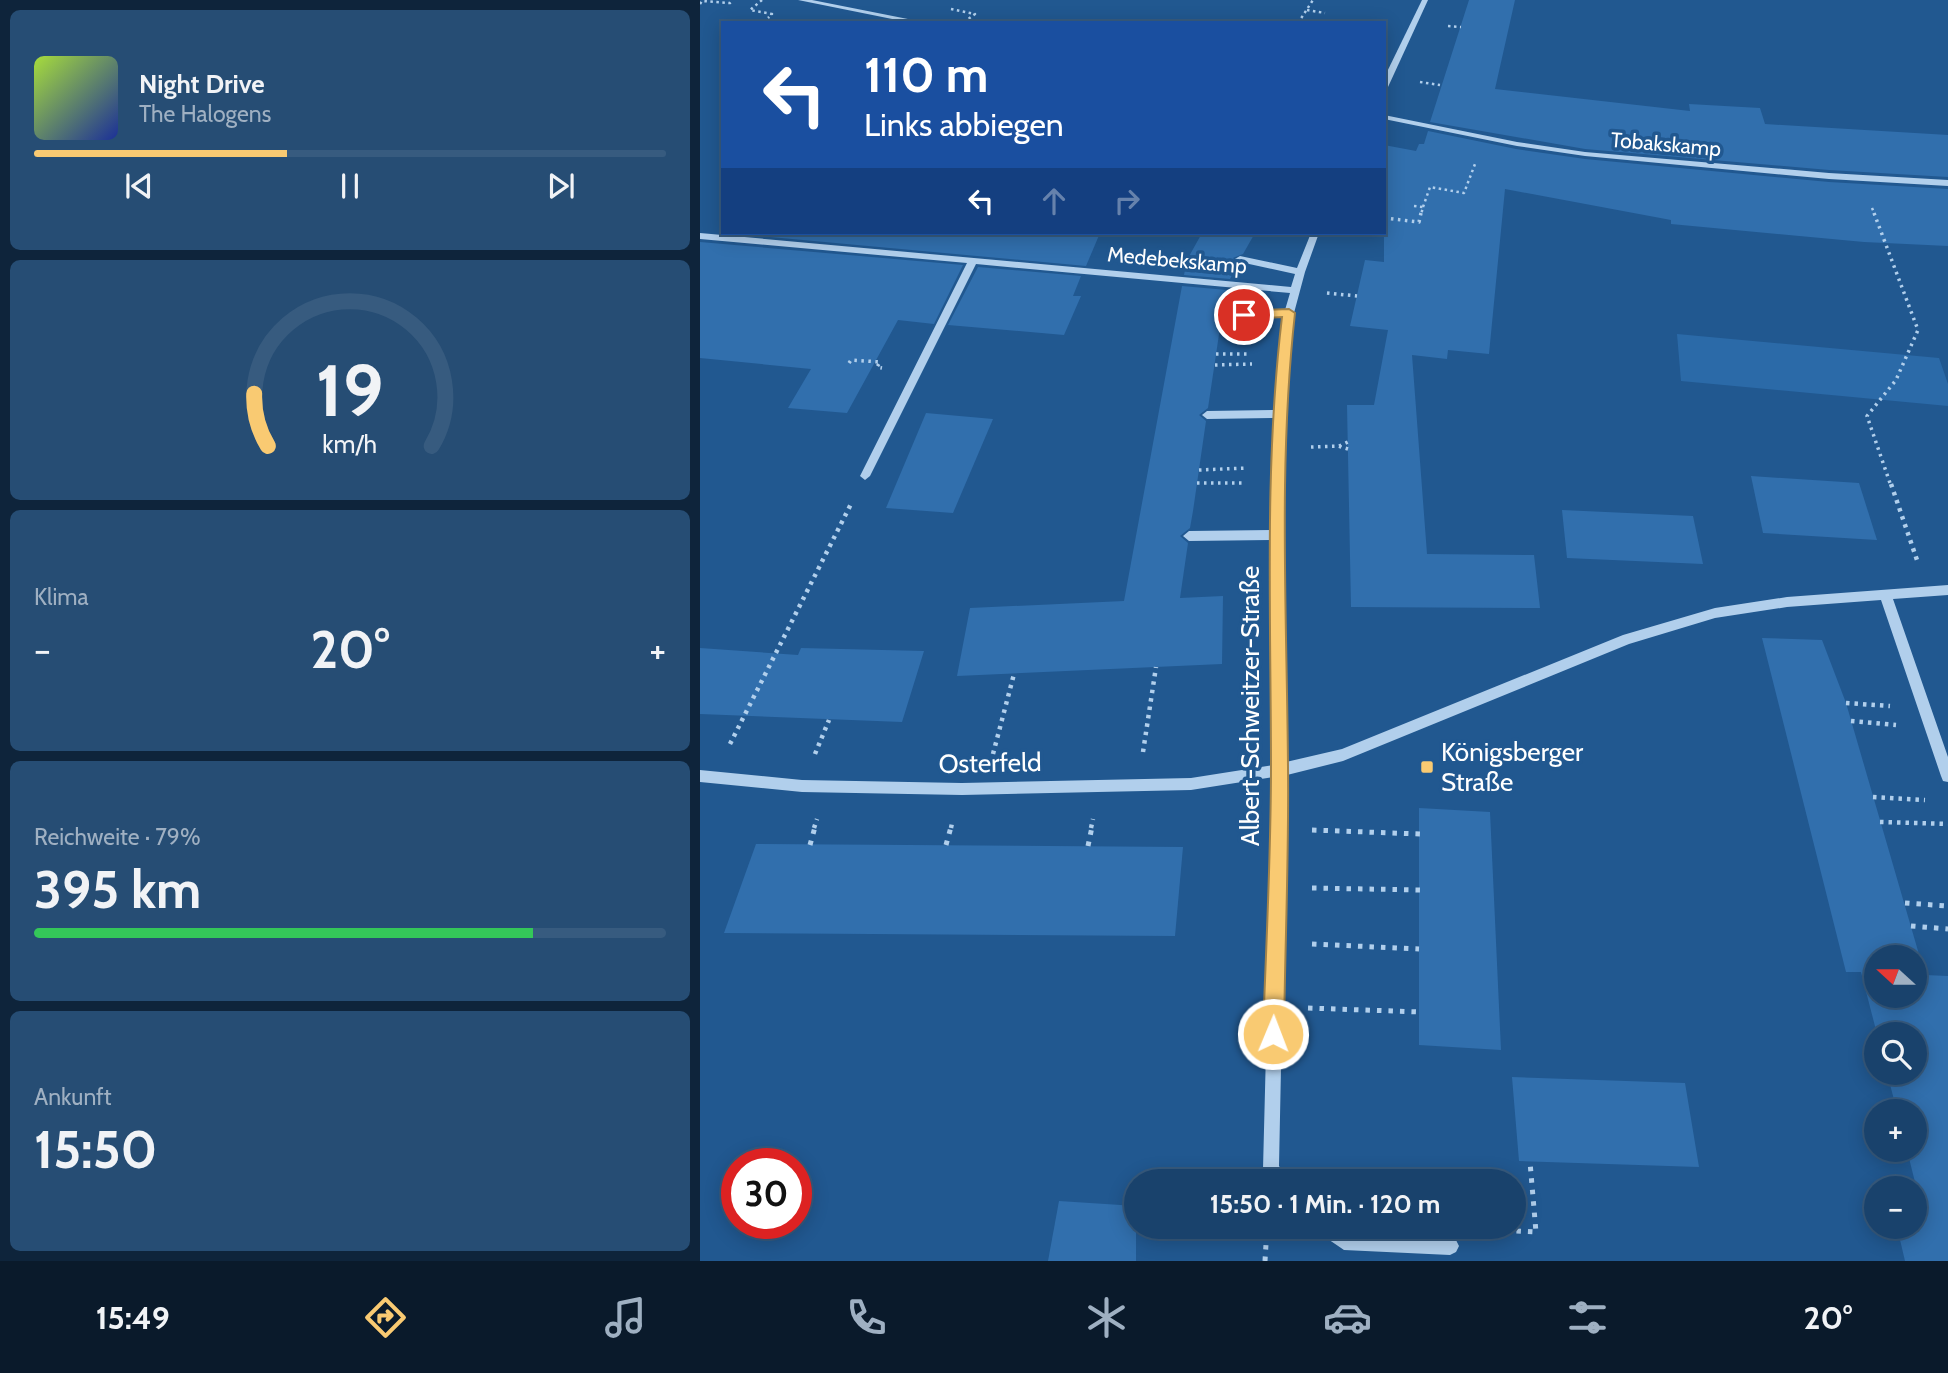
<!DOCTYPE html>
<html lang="de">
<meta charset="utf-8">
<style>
body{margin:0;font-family:Cabin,sans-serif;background:#264d74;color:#f1f3f6;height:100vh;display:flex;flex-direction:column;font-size:26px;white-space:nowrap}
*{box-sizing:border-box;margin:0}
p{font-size:23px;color:#9fb0c2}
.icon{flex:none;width:38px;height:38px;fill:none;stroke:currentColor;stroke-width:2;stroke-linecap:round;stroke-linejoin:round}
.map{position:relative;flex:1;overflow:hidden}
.sheet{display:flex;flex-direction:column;gap:10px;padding:10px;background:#0e243b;width:700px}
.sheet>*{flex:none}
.guide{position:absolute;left:21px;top:21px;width:665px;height:214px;border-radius:0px;box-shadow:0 4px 18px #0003,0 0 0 2px #375b7f;background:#1a4fa0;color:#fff;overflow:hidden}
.needle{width:46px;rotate:291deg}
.tools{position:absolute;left:1164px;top:945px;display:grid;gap:14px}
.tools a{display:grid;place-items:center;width:63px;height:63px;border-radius:50%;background:#19426c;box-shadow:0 4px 18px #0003,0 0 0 2px #375b7f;font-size:35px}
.speed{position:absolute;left:21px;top:1148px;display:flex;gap:14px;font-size:35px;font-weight:700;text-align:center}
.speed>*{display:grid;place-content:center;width:91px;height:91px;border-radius:50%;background:#19426c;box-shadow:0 4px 18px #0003,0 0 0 2px #375b7f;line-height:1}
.speed .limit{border:10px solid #d22;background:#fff;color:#111}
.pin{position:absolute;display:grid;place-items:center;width:60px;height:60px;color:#fff;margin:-30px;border:4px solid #fff;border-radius:50%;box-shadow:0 2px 7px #0007}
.me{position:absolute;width:77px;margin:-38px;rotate:1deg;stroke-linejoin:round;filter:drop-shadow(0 0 5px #0008)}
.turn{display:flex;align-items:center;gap:24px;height:147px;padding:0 28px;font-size:32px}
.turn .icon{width:91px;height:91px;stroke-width:2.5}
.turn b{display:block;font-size:49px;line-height:60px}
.lanes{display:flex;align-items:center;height:66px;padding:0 28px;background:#0003;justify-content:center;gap:35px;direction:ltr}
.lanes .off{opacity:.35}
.big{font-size:52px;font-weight:700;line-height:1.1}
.sheet .widget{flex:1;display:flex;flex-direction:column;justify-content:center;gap:10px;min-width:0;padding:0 24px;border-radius:10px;background:#264d74}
.sheet .dial{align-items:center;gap:0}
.dial svg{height:182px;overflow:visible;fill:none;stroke:#375b7f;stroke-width:7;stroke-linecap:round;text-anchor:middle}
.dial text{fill:#f1f3f6;stroke:none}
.song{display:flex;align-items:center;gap:21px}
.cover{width:84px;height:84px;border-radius:10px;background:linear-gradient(135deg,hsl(80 70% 55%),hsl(230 70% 35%))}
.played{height:7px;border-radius:4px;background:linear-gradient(90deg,#f9ca72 40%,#375b7f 40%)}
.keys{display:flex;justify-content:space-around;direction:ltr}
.heat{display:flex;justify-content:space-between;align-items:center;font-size:38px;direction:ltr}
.charge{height:10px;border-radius:5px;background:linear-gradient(90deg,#34c759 79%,#375b7f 0)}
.trip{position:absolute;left:424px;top:1169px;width:402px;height:70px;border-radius:35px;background:#19426c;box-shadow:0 4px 18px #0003,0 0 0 2px #375b7f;font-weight:700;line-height:70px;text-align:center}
.tab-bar{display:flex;height:112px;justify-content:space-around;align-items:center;background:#0a1a2b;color:#9fb0c2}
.tab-bar .icon{width:49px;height:49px}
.tab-bar .active{color:#f9ca72}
.tab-bar b{font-size:32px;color:#f1f3f6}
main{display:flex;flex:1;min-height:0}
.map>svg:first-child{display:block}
</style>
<main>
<section class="sheet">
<div class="widget">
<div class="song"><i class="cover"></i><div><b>Night Drive</b><p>The Halogens</p></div></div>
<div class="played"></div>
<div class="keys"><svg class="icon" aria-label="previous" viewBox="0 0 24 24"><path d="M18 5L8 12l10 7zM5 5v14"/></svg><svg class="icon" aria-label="pause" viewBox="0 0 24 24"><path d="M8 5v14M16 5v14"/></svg><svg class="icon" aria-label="next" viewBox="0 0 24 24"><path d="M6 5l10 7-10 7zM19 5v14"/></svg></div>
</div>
<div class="widget dial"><svg viewBox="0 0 100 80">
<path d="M14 69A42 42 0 1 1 86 69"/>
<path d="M14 69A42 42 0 0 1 8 46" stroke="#f9ca72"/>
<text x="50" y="56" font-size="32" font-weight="700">19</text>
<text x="50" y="72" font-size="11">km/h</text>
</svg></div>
<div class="widget"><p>Klima</p>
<div class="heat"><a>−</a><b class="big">20°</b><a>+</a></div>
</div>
<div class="widget"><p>Reichweite · 79%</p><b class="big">395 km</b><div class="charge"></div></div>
<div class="widget"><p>Ankunft</p><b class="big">15:50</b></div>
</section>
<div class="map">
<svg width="1248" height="1261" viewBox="0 0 1248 1261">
<rect width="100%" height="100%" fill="#215890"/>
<!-- green -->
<polygon fill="#2b6aa8" points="977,334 1239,358 1248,384 1248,406 981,381"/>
<!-- building -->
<g fill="#316fad" fill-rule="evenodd">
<polygon points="769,0 815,0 795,89 990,111 989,104 1060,108 1065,124 1248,135 1248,177 1129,170 885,149 730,122"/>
<polygon points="728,131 816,149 885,159 1129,182 1248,189 1248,246 1164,242 971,224 971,220 805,189 789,354 748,350 747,359 712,355 727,554 834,555 840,608 651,607 647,405 674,405 688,330 650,326 665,260 684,262 684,145 716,151 719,144 724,144"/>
<polygon points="26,233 400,233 386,266"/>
<polygon points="502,233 555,233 543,254 533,258 538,264 530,279 484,275 487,260"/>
<polygon points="0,242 263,265 234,324 198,320 147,413 88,408 111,369 0,358"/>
<polygon points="278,267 381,276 373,296 381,296 364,335 248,325"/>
<polygon points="482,286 527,290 523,310 514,315 521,321 508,408 499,415 506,421 493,511 490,528 480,536 488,543 480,598 523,596 522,664 257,676 270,608 424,601"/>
<polygon points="226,413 293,419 253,513 186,508"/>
<polygon points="1051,476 1159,483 1177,540 1063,533"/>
<polygon points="862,510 993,516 1003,564 867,558"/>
<path d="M1062,638l60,2 24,63 79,272 23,1v285h-43l-8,-34h17v-39h-26l-2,-8 29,2 -8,-32h7v-39h-17l-10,-38h27v-39h-37l-16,-62h-15zM1176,957h38v39h-38z"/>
<polygon points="0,648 98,655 101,648 224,651 202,722 0,714"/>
<polygon points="719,808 790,812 801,1050 719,1045"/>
<polygon points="56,844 483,847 475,936 24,933"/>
<polygon points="812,1077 985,1083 999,1167 819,1161"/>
<polygon points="359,1201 436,1206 436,1261 348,1261"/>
</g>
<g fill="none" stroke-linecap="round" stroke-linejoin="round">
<!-- path-far3 -->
<g stroke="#b1cfec" stroke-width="2.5" stroke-dasharray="2.5 3.5" stroke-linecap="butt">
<polyline points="62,0 50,10 72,14 68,18"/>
<polyline points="0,4 2,1 30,3 33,0"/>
<polyline points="251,9 275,14 263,23"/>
<polyline points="607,10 625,13"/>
<polyline points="334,23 337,20"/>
<polyline points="598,23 613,0"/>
<polyline points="748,26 761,27"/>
<polyline points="720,82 740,85"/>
<polyline points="714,206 723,207 721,215"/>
<polyline points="723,207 730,187 764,193 775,164"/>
<polyline points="1172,208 1175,215"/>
</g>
<!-- path-far2 -->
<g stroke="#b1cfec" stroke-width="3.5" stroke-dasharray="2.5 4.5" stroke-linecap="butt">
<polyline points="1174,213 1218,330 1196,380 1167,416 1191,486"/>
<polyline points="684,218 719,222 721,213"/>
<polyline points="627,293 657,296"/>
<polyline points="516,354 550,354"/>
<polyline points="149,363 151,360 180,362 177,367 182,368"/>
<polyline points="515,365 552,364"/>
<polyline points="639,446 648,442"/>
<polyline points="611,447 638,446 648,449"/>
<polyline points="499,470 547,468"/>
<polyline points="497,483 545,483"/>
</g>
<!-- path-far1 -->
<g stroke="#b1cfec" stroke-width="4.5" stroke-dasharray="3.5 5" stroke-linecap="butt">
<polyline points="1191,484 1217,560"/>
<polyline points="1146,703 1190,706"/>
<polyline points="1151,721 1196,725"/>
<polyline points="30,744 152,502"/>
<polyline points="443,752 456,667"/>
<polyline points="115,754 129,720"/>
<polyline points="293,754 314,674"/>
<polyline points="1173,797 1225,800"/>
<polyline points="1180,822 1248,824"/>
<polyline points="114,828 117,819"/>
<polyline points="251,828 252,823"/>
<polyline points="391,828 393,819"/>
</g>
<!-- path -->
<g stroke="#b1cfec" stroke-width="5" stroke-dasharray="4.5 7" stroke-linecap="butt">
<polyline points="612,830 720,834"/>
<polyline points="110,845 115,827"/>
<polyline points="246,845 251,827"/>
<polyline points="388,846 392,827"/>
<polyline points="612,888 720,890"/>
<polyline points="1205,903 1248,906"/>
<polyline points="1211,926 1248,929"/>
<polyline points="612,944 719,949"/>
<polyline points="608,1008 720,1012"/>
<polyline points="782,1229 836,1232 830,1162"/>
<polyline points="565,1261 567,1227"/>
</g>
<!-- minor -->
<g fill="#b1cfec" fill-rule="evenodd">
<polygon points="98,0 112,0 228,23 212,23"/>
<polygon points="722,0 728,0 688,87 684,89 684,78"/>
<polygon points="684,115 817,142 885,152 1129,173 1248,180 1248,186 1129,179 885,156 817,146 684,119"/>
<polygon points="0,233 591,287 595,274 540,262 535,259 540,256 597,268 611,233 619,233 605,272 594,313 585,387 581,586 586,762 642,749 923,635 1015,608 1087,597 1248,585 1248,595 1193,599 1248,757 1248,782 1243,781 1241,776 1181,600 1087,607 1015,618 929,644 643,761 587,775 579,1166 588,1181 570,1181 563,1169 573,777 491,790 262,795 102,792 0,782 0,770 102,780 262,783 491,778 573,765 569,586 570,540 489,541 483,536 489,531 571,530 574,418 507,419 502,415 507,411 574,410 575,387 584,316 521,319 516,316 521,313 585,310 590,293 276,264 170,476 165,480 160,476 267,263 0,239"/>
<polygon points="616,1227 639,1227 647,1232 750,1237 756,1240 759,1246 756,1252 750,1255 644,1250 619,1233"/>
</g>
</g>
<!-- route -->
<path fill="#f9ca72" stroke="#a2834a" stroke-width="2" d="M589,309l6,4c-17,152 -8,303 -7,455 1,89 -3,177 -4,266l-3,7 -8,3 -7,-3 -3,-7c3,-89 8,-177 8,-266 0,-151 -7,-301 11,-451l-38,2 -6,-4 6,-4z"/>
<!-- markers -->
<rect fill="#f9ca72" stroke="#215890" stroke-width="2.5" x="720" y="760" width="14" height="14" rx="3.5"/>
<g text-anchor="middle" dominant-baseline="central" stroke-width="7" stroke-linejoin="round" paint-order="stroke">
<!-- far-street labels -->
<g font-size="21" fill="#fff" stroke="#215890">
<text transform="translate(966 144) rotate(5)">Tobakskamp</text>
<text transform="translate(477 260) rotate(5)">Medebekskamp</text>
</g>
<!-- street labels -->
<g font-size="26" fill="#fff" stroke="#215890">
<text transform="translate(550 706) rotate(-90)">Albert-Schweitzer-Straße</text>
<text transform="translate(290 763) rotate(-1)">Osterfeld</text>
</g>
<!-- poi labels -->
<g font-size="26" fill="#fff" stroke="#215890" text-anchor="start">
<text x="741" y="752">Königsberger<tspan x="741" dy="30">Straße</tspan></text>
</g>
</g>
</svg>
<div class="tools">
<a><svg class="needle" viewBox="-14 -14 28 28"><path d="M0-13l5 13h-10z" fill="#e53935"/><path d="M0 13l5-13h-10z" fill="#9fb0c2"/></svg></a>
<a><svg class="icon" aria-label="search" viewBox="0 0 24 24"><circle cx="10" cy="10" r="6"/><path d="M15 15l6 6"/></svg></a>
<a>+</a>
<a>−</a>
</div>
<div class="speed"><div class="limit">30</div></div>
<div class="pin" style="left:544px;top:315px;background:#d93025"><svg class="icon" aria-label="arrive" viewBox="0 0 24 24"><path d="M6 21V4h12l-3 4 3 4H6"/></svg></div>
<svg class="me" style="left:573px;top:1034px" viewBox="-20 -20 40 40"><circle r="17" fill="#f9ca72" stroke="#fff" stroke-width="3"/><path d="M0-11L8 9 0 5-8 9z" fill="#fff"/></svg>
<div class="trip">15:50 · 1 Min. · 120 m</div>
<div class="guide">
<div class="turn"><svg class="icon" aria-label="left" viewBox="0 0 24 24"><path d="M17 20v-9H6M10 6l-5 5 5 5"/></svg><div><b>110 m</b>Links abbiegen</div></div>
<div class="lanes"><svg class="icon" aria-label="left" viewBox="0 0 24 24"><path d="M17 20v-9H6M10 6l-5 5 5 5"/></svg><svg class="icon off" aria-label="ahead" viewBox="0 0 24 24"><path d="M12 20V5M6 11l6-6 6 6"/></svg><svg class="icon off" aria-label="right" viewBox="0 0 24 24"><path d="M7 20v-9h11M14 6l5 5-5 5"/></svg></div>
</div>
</div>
</main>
<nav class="tab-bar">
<b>15:49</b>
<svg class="icon active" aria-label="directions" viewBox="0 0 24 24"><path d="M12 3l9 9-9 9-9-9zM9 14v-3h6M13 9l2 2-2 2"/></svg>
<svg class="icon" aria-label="music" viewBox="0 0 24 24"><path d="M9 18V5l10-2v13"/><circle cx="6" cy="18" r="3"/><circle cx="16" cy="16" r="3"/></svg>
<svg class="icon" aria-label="phone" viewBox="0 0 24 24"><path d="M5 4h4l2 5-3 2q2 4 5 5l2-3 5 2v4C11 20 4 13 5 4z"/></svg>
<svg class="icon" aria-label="climate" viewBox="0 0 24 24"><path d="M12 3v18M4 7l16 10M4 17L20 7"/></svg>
<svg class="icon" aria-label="car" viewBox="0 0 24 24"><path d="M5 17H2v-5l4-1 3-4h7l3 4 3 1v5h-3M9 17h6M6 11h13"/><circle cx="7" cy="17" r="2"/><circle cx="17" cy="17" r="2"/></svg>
<svg class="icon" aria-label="filters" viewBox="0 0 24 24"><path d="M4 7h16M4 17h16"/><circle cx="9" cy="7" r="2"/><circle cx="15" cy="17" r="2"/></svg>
<b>20°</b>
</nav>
